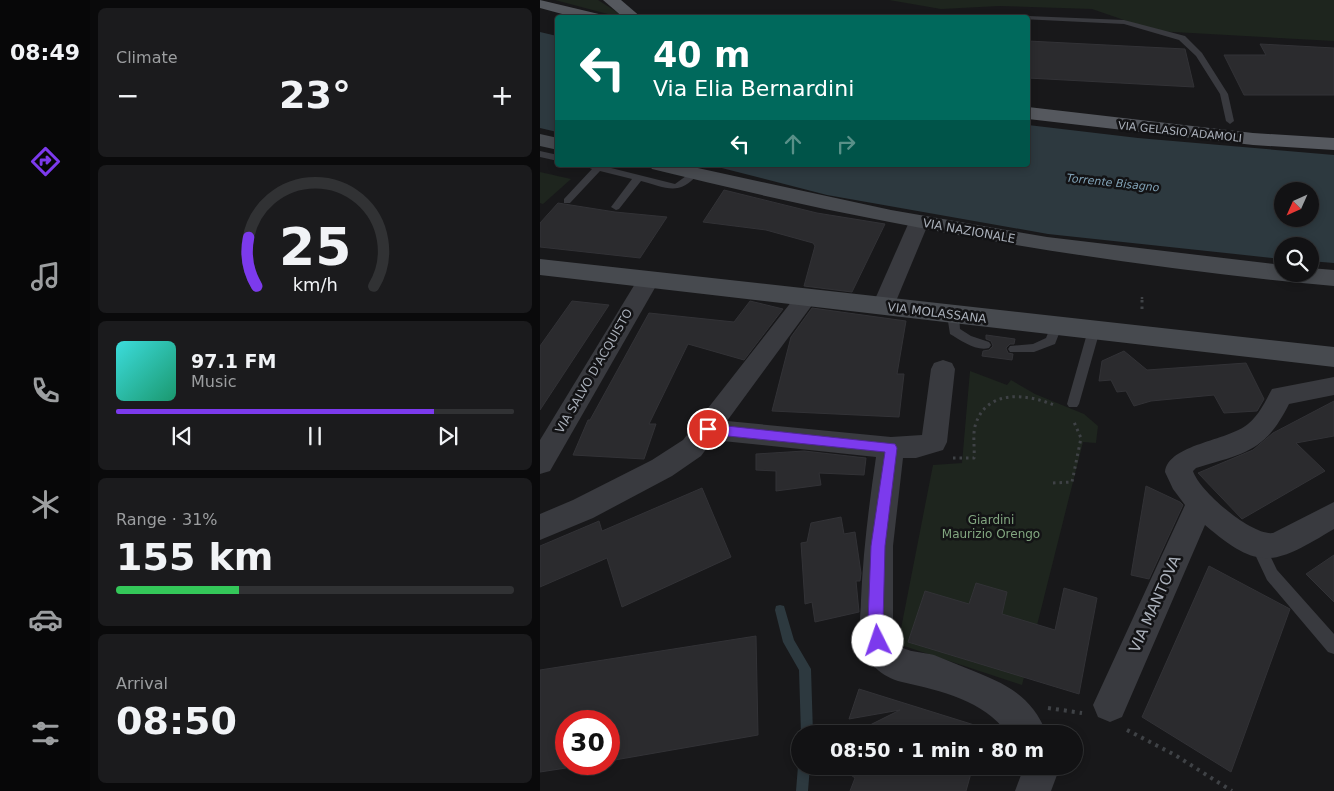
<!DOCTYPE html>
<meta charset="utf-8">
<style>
body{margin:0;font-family:"DejaVu Sans",sans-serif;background:#1b1b1d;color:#f1f3f6;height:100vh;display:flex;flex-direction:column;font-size:19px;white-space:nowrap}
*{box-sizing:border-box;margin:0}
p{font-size:16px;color:#9c9ea0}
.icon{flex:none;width:28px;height:28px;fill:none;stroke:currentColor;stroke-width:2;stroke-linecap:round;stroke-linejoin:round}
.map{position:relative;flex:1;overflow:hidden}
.side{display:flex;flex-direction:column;gap:8px;padding:8px;background:#0a0a0b;width:450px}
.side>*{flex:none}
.hud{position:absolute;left:15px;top:15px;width:475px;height:152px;border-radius:5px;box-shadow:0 2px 8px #0003,0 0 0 1px #313234;background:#00695c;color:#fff;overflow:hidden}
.needle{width:32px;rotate:225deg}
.controls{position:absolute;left:734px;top:182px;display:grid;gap:10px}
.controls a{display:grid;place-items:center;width:45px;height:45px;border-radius:50%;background:#121214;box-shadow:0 2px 8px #0003,0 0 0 1px #313234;font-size:25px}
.speed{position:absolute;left:15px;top:710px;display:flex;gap:10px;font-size:25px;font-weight:700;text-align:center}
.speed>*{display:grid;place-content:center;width:65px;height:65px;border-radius:50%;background:#121214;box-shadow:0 2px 8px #0003,0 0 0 1px #313234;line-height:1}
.speed .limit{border:8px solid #d22;background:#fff;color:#111}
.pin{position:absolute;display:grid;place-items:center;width:42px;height:42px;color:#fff;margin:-21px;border:2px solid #fff;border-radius:50%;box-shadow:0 1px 5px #0007}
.me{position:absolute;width:55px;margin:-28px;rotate:356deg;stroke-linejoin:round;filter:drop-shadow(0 0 4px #0008)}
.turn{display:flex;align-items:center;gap:18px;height:105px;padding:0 15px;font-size:22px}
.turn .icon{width:65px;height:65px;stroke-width:2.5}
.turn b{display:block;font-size:35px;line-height:42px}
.lanes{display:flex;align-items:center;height:48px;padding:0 15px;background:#0003;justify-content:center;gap:25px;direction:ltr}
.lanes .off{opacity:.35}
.big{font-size:38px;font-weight:700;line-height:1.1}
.side .widget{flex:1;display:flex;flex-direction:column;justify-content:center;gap:8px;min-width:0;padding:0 18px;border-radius:8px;background:#1b1b1d}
.side .dial{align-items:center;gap:0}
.dial svg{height:130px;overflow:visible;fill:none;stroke:#313234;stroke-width:7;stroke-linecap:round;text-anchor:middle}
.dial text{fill:#f1f3f6;stroke:none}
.song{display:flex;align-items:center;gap:15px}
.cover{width:60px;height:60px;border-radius:8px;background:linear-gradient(135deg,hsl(180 70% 55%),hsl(160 70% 35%))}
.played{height:5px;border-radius:2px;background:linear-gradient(90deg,#7c3aed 80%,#313234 80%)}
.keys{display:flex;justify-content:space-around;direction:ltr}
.heat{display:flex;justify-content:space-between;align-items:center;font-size:28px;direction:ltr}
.charge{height:8px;border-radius:4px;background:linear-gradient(90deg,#34c759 31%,#313234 0)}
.trip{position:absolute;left:251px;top:725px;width:292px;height:50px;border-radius:25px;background:#121214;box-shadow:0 2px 8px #0003,0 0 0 1px #313234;font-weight:700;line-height:50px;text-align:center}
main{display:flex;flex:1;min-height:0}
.menu{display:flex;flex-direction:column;width:90px;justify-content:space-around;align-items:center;background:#070708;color:#9c9ea0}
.menu .icon{width:35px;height:35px}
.menu .current{color:#7c3aed}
.menu b{font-size:22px;color:#f1f3f6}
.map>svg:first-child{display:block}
</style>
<main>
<nav class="menu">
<b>08:49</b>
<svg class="icon current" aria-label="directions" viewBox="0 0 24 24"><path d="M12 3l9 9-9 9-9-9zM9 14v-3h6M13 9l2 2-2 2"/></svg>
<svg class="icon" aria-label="music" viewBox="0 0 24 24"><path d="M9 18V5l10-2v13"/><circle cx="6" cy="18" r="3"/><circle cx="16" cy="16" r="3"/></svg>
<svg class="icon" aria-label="phone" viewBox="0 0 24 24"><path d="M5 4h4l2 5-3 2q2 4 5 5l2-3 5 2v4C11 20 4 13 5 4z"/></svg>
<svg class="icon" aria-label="climate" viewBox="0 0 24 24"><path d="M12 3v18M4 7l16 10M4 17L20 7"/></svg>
<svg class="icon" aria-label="car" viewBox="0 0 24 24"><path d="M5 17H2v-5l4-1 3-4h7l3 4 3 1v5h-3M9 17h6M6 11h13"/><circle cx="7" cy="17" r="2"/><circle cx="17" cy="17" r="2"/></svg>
<svg class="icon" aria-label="filters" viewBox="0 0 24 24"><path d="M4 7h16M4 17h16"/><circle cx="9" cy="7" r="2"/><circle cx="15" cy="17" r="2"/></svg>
</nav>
<section class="side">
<div class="widget"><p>Climate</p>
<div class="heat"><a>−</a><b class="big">23°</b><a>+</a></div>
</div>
<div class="widget dial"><svg viewBox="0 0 100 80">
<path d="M14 69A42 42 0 1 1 86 69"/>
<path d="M14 69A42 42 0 0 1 9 39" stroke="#7c3aed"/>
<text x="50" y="56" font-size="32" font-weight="700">25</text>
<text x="50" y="72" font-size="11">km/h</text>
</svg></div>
<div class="widget">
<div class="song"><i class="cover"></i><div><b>97.1 FM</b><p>Music</p></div></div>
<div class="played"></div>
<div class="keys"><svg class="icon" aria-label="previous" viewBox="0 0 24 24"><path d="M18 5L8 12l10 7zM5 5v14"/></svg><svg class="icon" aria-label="pause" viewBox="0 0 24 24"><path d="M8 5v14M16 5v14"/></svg><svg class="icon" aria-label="next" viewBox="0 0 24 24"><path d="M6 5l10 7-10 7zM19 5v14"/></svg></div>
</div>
<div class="widget"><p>Range · 31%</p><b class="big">155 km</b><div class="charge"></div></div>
<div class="widget"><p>Arrival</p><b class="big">08:50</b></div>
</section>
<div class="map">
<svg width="794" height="791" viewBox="0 0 794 791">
<rect width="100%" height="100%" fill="#18181a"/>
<!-- green -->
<g fill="#1e251e">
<polygon points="15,0 58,0 83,16 79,17"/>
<polygon points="349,0 794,0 794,41 616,31 552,9 459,6 401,9"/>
<polygon points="0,173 0,172 31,179 3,204 0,203"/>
<polygon points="430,371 467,385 471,380 495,394 544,414 558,426 556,443 543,442 482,685 358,644 393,465 422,463"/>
</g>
<!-- water -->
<g fill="#2d393f" fill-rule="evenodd">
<polygon points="0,32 17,36 17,132 0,128"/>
<path d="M488,125l110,13 196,17v108l-24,-2v-15h-28v13l-234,-25 -221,-39 -117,-30h318zM742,191h28v28h-28z"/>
</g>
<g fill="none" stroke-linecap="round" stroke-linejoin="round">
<!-- stream -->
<g fill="#2d393f" fill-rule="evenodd">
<polygon points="240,605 244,606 254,640 271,669 273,734 261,734 259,670 243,642 235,610 236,606"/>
<polygon points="260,761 260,766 270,766 268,791 256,791 258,766"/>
</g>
</g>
<!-- building -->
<g fill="#2b2b2e" stroke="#323236">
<polygon points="488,41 645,49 654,87 488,78"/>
<polygon points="720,44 794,48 794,95 704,95 684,55 726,55"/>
<polygon points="184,190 277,213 345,224 312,292 264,286 275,246 273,243 226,230 163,222"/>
<polygon points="18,203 75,212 127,217 100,258 0,247 0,223"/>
<polygon points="32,301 69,305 0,410 0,346"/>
<polygon points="210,301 243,309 204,360 148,344 109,424 116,424 104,459 33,455 48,420 50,420 109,313 194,322"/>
<polygon points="272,308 366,321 357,374 364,374 359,417 232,411 251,337"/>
<polygon points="446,335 475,339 474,344 470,344 466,348 468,353 473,354 472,360 442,356 443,351 449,350 453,346 451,341 446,339"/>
<polygon points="584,351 607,370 706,363 724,399 717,411 684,413 674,395 611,401 594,406 586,391 577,392 571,380 559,381 562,361"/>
<polygon points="794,401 794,436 756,443 785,471 702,519 658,473 713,450 733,433"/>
<polygon points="264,451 326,458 324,475 279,473 281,485 236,491 236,471 216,470 216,454"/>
<polygon points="606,486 640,502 643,505 609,579 591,575"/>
<polygon points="162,488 191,557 82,607 67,558 0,587 0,546 59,521 62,531"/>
<polygon points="301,517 304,534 315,532 321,573 320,581 316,581 319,612 275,622 272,602 265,604 261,543 267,542 271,523"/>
<polygon points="794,555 794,602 766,574"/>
<polygon points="669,566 750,609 691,772 602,717"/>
<polygon points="436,583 467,592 462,614 515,630 524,588 557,598 539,694 368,642 385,591 429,604"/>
<polygon points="216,636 218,735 69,761 69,721 26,721 26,768 0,772 0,670"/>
<polygon points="319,689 444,728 443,734 312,734 360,710 309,719"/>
<polygon points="299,766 433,766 426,791 310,791 315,778"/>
</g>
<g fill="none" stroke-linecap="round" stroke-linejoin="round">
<!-- path-far2 -->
<polyline stroke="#3f4246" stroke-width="2.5" stroke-dasharray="2 3" stroke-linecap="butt" points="602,297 602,302"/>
<!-- path-far1 -->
<g stroke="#3f4246" stroke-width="3" stroke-dasharray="2.5 4" stroke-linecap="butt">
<polyline points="602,300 602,312"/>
<path d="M413,458h21c1,-11 -2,-24 2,-35 12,-34 51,-29 78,-18"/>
<polyline points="513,483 532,482 541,438 534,422"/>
</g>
<!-- path -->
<g stroke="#3f4246" stroke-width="4" stroke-dasharray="3 5" stroke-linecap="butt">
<polyline points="508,708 542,713"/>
<polyline points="587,730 635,755 692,791"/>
</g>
<!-- lane -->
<g fill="#393a3f" fill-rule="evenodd">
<polygon points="464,15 584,20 645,36 662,53 688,94 694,121 690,124 686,121 680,94 656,56 639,40 584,24 461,18"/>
<polygon points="0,151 18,155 18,161 0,157"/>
<path d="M43,165h16l76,19 18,-13 5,3c-19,23 -33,13 -57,7l-22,28 -3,1 -5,-3 21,-28 -32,-8 -30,32h-6v-4l28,-30z"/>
<path d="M413,311l6,4 1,14 11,7 18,6 2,3 -2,3c-12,4 -29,-8 -39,-14l-3,-19z"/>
<polygon points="516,322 522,326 515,344 494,352 470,352 468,349 470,346 493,344 506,338 512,323"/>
<polygon points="554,326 560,330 539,404 537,407 529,407 527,404 548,330"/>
<polygon points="718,539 723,541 737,570 794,634 794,654 788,652 727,580 711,546 713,541"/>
</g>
<!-- street -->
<g fill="#393a3f" fill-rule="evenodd">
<polygon points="379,216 386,218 389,222 354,306 351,311 343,314 335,311 332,306 369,222 372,218"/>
<polygon points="109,272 117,274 120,279 10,471 0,474 0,440 101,274"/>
<path d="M267,289l8,3 3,5 -91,124 164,16 31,-2 9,-66 3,-6 9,-3 9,3 3,6 -8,73 -4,8 -27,8h-13l-10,88v92c8,15 25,13 41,17 11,4 21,9 32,13 38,15 65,26 81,66h-39c-25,-34 -66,-43 -106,-52 -21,-5 -35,-19 -41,-40 -3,-13 0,-29 0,-42 2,-48 8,-95 15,-143l-163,-17 -12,16 -29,20 -79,42 -53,22v-26l33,-14 79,-40 31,-20 116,-148z"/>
<path d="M794,377v18l-45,9c-24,48 -44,49 -93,64l-3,3c6,20 59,65 80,62l61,-31v27c-59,35 -73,44 -129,-4l-83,192 -12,5 -12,-5 -5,-12 92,-200 -12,-16 -8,-17c3,-28 63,-31 83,-48 11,-9 17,-22 24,-35z"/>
<polygon points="480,766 516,766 517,775 511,791 475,791 481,775"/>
</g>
<!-- secondary -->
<g fill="#474a4f" fill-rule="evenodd">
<polygon points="0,134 18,138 18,150 0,146"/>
<path d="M109,165h35l207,45 156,27 235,28v9h28v-6l24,2v16c-230,-21 -458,-61 -682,-117z"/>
<polygon points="0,259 794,347 794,367 0,275"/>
</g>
<!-- primary -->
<g fill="#55585e" fill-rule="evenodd">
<polygon points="0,0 63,15 64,18 37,18 0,8"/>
<polygon points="63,0 81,0 102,18 84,18"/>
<polygon points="488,107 713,133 794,138 794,150 713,145 488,119"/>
</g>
</g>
<!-- route -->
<polygon fill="#7c3aed" stroke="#51269a" points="168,424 355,444 357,448 345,546 343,622 345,641 343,646 338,648 332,646 328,622 331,546 345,452 168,434 162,429"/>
<g text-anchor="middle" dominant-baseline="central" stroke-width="5" stroke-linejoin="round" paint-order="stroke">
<!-- far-street labels -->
<g font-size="11" fill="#aab0ba" stroke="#131315">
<text transform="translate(640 132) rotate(6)">VIA GELASIO ADAMOLI</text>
</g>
<!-- far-water labels -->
<g font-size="11" font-style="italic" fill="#80a2b6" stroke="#131315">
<text transform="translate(573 183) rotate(6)">Torrente Bisagno</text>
</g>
<!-- street labels -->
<g font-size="12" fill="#aab0ba" stroke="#131315">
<text transform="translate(429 231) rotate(10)">VIA NAZIONALE</text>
<text transform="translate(397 313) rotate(7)">VIA MOLASSANA</text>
<text transform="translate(54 371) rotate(-60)">VIA SALVO D'ACQUISTO</text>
</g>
<!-- park labels -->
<g font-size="12" fill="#82a680" stroke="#131315">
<text x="451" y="520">Giardini<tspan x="451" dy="14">Maurizio Orengo</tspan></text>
</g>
<!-- near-street labels -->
<g font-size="15" fill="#aab0ba" stroke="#131315">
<text transform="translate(615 604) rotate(-66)">VIA MANTOVA</text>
</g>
</g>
</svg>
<div class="controls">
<a><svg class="needle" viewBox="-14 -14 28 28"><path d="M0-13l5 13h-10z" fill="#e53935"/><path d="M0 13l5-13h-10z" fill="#9c9ea0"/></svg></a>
<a><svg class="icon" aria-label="search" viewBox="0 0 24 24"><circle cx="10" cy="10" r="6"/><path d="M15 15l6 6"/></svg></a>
</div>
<div class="speed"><div class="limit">30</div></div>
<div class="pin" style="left:168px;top:429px;background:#d93025"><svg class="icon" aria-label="arrive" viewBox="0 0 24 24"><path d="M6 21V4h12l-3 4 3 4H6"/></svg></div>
<svg class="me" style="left:338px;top:641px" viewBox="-20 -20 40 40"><circle r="19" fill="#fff"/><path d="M0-13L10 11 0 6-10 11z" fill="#7c3aed"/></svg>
<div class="trip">08:50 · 1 min · 80 m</div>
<div class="hud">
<div class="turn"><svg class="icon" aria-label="left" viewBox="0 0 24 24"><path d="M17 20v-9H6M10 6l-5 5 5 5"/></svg><div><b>40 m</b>Via Elia Bernardini</div></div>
<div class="lanes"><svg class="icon" aria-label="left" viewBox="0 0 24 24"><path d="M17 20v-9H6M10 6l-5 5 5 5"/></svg><svg class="icon off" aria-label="ahead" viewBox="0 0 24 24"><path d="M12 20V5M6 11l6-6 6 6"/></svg><svg class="icon off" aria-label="right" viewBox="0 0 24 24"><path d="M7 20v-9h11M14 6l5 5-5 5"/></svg></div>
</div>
</div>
</main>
